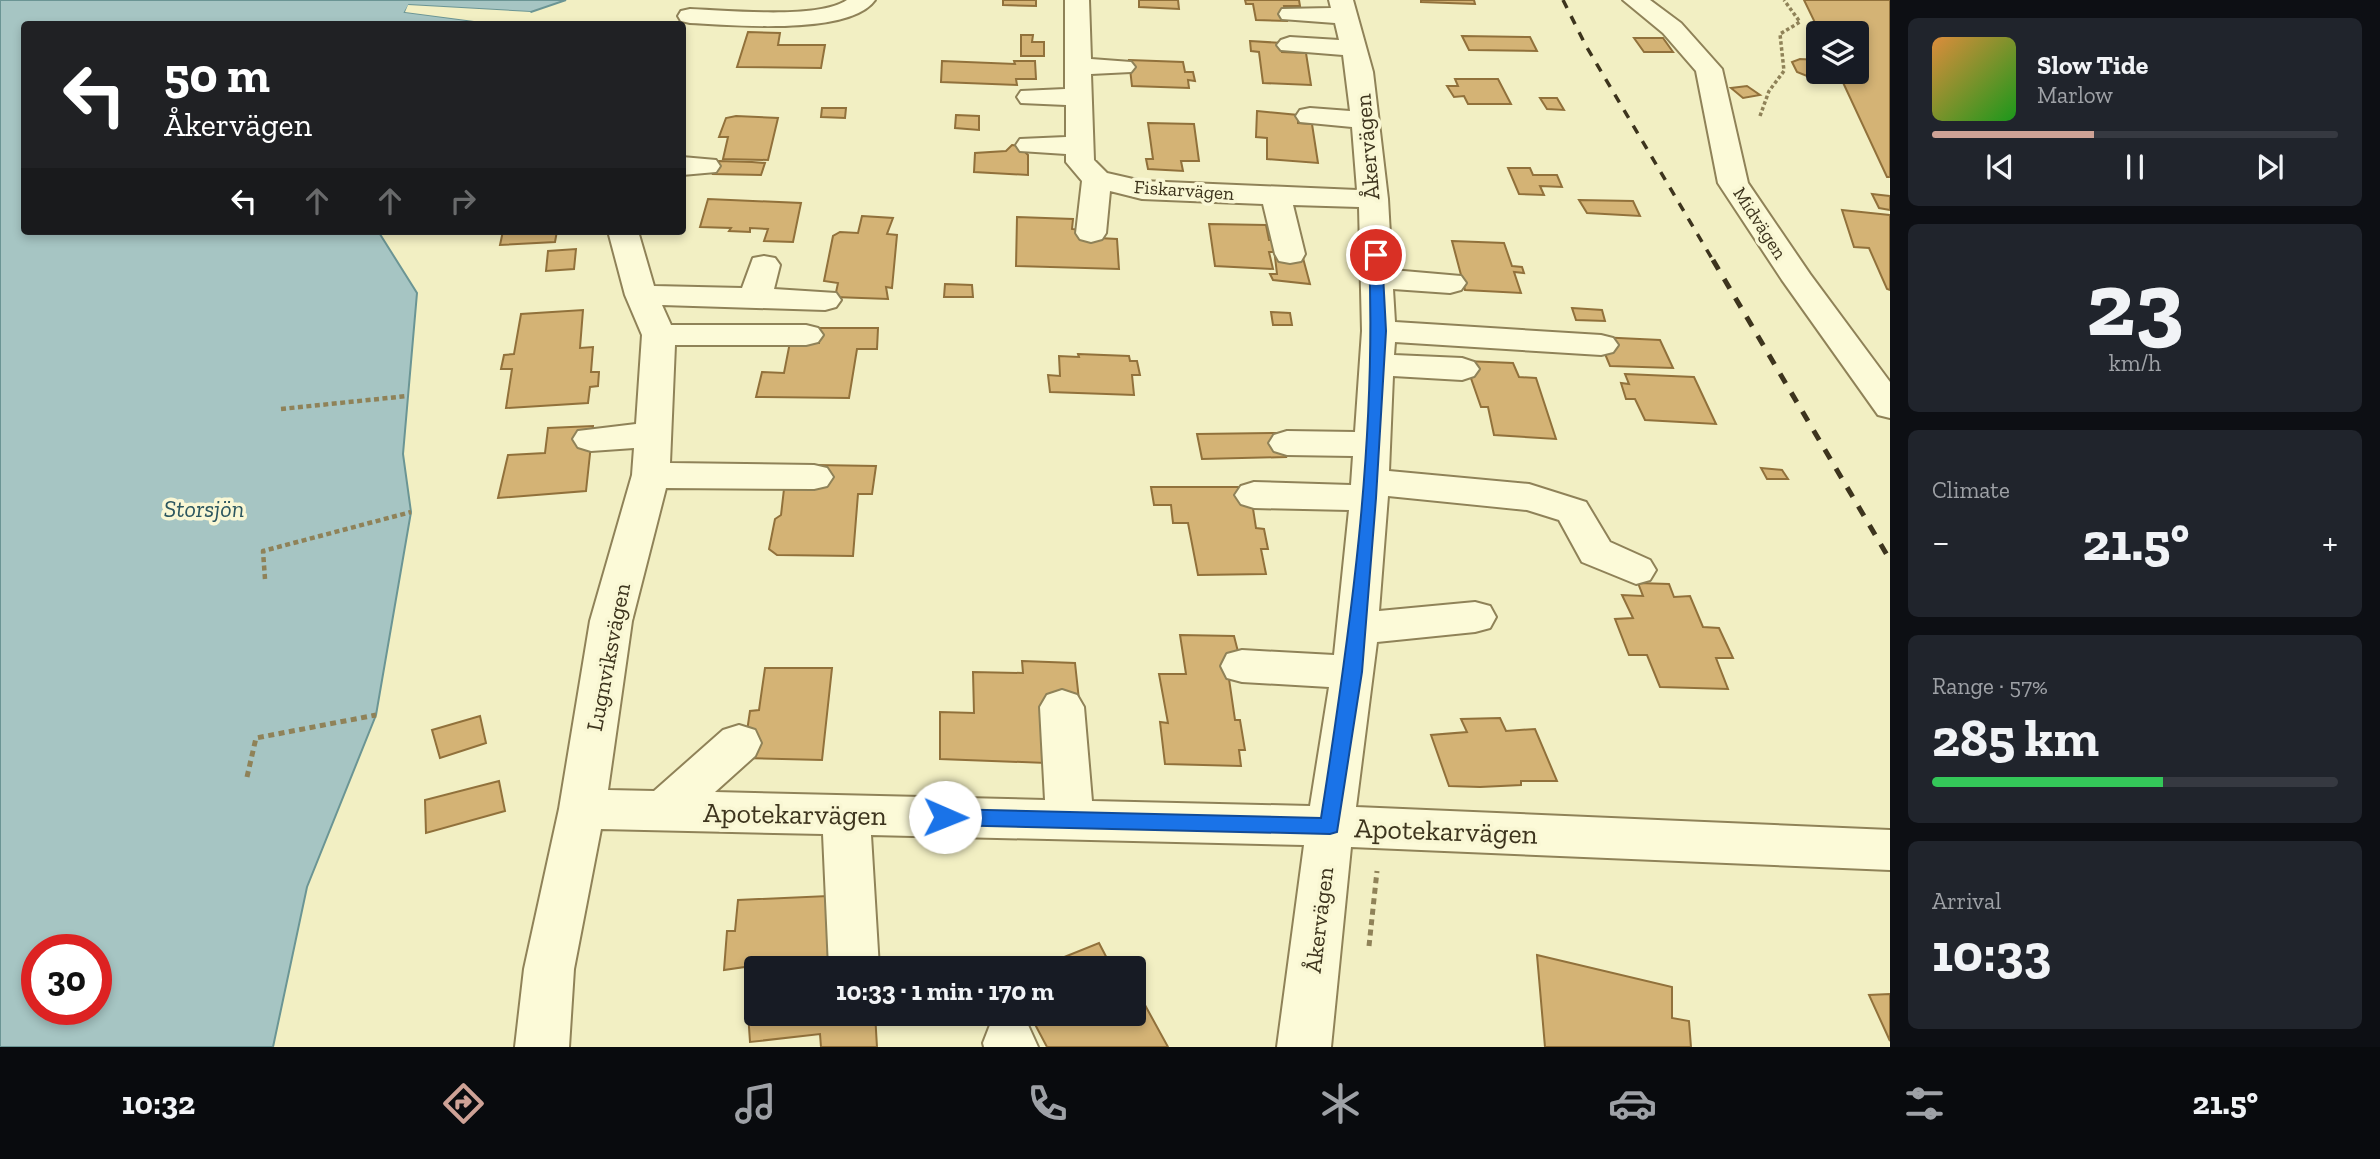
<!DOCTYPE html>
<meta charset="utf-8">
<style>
body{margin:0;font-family:"Zilla Slab",serif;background:#20242c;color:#f1f3f6;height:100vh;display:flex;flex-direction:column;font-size:26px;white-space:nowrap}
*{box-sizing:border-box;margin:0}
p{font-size:23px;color:#9ea1a6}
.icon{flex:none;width:38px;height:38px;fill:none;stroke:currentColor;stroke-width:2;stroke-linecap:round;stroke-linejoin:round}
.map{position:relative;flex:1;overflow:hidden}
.drawer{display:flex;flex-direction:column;gap:18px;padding:18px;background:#0d0f14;width:490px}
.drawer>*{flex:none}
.guide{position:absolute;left:21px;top:21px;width:665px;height:214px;border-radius:7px;box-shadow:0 4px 10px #0003;background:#202124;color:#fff;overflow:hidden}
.fabs{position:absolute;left:1806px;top:21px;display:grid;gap:14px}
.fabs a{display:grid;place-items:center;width:63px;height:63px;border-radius:7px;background:#171b24;box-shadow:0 4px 10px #0003;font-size:35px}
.speed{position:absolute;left:21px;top:934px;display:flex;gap:14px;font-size:35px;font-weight:700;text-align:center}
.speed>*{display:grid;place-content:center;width:91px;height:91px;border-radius:50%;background:#171b24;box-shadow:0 4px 10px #0003;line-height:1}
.speed .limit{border:10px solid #d22;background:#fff;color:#111}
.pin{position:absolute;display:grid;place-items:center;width:60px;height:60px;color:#fff;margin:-30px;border:4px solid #fff;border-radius:50%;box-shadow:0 2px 7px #0007}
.me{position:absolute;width:77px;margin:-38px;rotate:91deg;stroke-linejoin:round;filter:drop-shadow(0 0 5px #0008)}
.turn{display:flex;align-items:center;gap:24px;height:147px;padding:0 28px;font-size:32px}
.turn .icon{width:91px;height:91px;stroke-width:2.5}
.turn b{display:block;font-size:49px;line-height:60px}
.lanes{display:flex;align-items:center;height:66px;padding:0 28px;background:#0003;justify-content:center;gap:35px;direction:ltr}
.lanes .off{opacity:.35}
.big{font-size:52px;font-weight:700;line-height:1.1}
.drawer .widget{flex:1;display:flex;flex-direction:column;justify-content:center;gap:10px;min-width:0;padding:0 24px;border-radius:10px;background:#20242c}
.drawer .dial{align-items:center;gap:0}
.dial b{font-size:91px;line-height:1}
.song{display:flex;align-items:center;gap:21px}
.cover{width:84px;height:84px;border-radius:10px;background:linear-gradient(135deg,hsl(30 70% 55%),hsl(120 70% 35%))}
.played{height:7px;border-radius:4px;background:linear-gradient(90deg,#cea296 40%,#363941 40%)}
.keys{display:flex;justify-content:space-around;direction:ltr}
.heat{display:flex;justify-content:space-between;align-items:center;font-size:38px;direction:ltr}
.charge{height:10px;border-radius:5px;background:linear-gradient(90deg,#34c759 57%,#363941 0)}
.trip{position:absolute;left:744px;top:956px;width:402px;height:70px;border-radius:7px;background:#171b24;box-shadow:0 4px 10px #0003;font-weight:700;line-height:70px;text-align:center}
.menu{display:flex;height:112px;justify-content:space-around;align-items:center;background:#090b0e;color:#9ea1a6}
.menu .icon{width:49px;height:49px}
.menu .selected{color:#cea296}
.menu b{font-size:32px;color:#f1f3f6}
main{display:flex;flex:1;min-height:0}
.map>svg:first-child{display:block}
</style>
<main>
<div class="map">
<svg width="1890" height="1047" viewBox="0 0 1890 1047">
<rect width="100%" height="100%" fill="#f2efc3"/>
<!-- water -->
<path fill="#a6c5c3" stroke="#6b9594" stroke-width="2" fill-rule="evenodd" d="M0,0h566l-35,12 -122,-7 -4,7 92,12h-473v207h354l39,62 -14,161 8,58 -35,203 -69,172 -34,160h-273zM37,950h59v60h-59z"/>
<!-- pier -->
<polygon fill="#f2efc3" points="408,5 531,12 528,15 410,9 498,21 501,24 497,24 405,12"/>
<!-- building -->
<g fill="#d4b375" stroke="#91713b" stroke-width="2">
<polygon points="1003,0 1036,0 1036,6 1003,5"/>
<polygon points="1139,0 1178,0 1179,9 1139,7"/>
<polygon points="1245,0 1299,0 1300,6 1284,6 1287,21 1256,20 1253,4 1246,4"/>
<polygon points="1421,0 1474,0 1475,4 1421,2"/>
<polygon points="1804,0 1890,0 1890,177 1887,177 1840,76 1807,76 1797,72 1792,62 1800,59 1818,60 1818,72 1857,72 1857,33 1820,33"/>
<polygon points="748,32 780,33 778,45 825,45 821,68 737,67"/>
<polygon points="1021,35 1033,35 1032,42 1044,42 1044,56 1021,56"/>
<polygon points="1462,36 1530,37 1537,51 1469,50"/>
<polygon points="1634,38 1663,38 1673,52 1644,52"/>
<polygon points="1250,41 1282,43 1282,52 1306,53 1311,85 1263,83 1259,52 1251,51"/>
<polygon points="1129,60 1183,62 1185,72 1193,72 1195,81 1188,80 1189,88 1132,86"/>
<polygon points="942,61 1015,64 1014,61 1035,61 1036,79 1016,79 1017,85 941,82"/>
<polygon points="1455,79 1498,79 1511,104 1468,104 1464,96 1454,97 1447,86 1458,86"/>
<polygon points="1747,86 1760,95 1743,98 1731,88"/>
<polygon points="1540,98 1557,98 1564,110 1547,109"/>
<polygon points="822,108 846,108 845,118 821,117"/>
<polygon points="1257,111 1298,115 1298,123 1312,124 1318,163 1267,159 1267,138 1256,137"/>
<polygon points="956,115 979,116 979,130 955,128"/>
<polygon points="736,116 778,118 768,160 723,159 728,137 719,137 726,118"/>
<polygon points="1148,123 1194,124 1199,161 1181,161 1183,171 1148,169 1146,159 1153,159"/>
<polygon points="1012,145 1019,146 1028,155 1028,175 974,172 975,153 1006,151"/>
<polygon points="718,161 752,162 765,163 761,175 713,174"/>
<polygon points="1508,168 1530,168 1533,175 1557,175 1562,187 1540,186 1544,195 1519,194"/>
<polygon points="1872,194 1890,196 1890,210 1879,208"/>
<polygon points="708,199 801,203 793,242 764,241 768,229 750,228 750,232 729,231 731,228 700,227"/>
<polygon points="1579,200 1633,201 1640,216 1587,213"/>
<polygon points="1842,210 1890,215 1890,290 1887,289 1869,248 1854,247"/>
<polygon points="862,216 893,218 887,234 897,235 892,288 886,287 888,299 835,297 838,283 824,281 833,236 840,232 858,233"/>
<polygon points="1017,217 1073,219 1072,229 1080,230 1080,237 1117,239 1119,269 1016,266"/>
<polygon points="1209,224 1266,225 1269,240 1275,240 1277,252 1269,252 1273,269 1215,266"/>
<polygon points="503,231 557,231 555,242 500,245"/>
<polygon points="1452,241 1504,243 1512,266 1522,267 1524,273 1514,272 1521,293 1465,290"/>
<polygon points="576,249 574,269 546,271 548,251"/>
<polygon points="1275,257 1303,258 1310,284 1273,280 1270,274 1277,274"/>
<polygon points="945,284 972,285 973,297 944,297"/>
<polygon points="1572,308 1602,310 1605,321 1576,320"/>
<polygon points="583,310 580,348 593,347 591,372 599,372 598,386 590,387 588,403 506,408 512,369 501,369 504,355 514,354 521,314"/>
<polygon points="1271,312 1290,313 1292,325 1273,325"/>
<polygon points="820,328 878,328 877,349 857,349 849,398 756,397 762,372 784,373 790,342 819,343"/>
<polygon points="1598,337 1660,340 1673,368 1610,366"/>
<polygon points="1078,354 1129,356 1130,361 1137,361 1140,375 1132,375 1134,395 1050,392 1048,375 1060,376 1059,356 1079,357"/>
<polygon points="1465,361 1513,363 1519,377 1536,378 1556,439 1494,435 1488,407 1481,407"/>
<polygon points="1625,374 1694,377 1716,424 1645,420 1635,399 1626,399 1621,383 1629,384"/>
<polygon points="593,426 586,491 498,498 508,455 545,453 548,428"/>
<polygon points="1279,433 1286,457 1202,459 1197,434"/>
<polygon points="815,465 876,466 872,494 858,494 853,556 777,555 769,549 775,519 781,515 784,489 813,489"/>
<polygon points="1761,468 1782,470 1788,479 1767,479"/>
<polygon points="1151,487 1242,487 1252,502 1256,528 1264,529 1268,549 1261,549 1266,574 1198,575 1188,523 1173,523 1171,505 1154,505"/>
<polygon points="1638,583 1669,584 1674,597 1690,596 1703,627 1719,628 1733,658 1716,658 1728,689 1660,687 1647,655 1629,655 1615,619 1633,618 1622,595 1643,596"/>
<polygon points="1180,635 1234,636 1245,679 1229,679 1235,720 1240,720 1245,750 1239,750 1241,766 1165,764 1160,722 1168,723 1159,674 1186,674"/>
<polygon points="1022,661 1075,663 1079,700 1043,701 1046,763 940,759 940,712 974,713 973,672 1023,673"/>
<polygon points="765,668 832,668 822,760 743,758 750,711 759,710"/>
<polygon points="480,716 486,743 440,758 432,730"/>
<polygon points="1500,718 1506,731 1535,729 1557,781 1521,781 1521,785 1480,787 1449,786 1431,735 1467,732 1461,719"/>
<polygon points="499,781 505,811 426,833 425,800"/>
<polygon points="828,896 833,968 756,968 756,1013 875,1013 877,1047 821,1047 820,1034 750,1042 745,967 724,970 727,931 735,931 738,900"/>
<polygon points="1099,943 1112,968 1037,968"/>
<polygon points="1537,955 1672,987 1672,1018 1689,1021 1691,1047 1545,1047"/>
<polygon points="1134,985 1168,1047 1047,1047 1029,1013 1134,1013"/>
<polygon points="1890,994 1890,1041 1869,995"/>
</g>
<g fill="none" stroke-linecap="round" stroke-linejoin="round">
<!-- minor casing -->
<g stroke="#8f8258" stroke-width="4">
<g id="minor">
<path d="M847,0h28c-25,36 -144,25 -185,23l-9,-2 -3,-5 3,-5 9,-2c36,1 128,11 157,-9z"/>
<polygon points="1065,0 1089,0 1091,59 1131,62 1135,67 1131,72 1091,74 1094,160 1107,173 1142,181 1357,190 1352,127 1300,122 1296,116 1300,110 1310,108 1350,111 1343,55 1281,50 1277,45 1281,40 1290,37 1339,40 1335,23 1282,19 1279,14 1282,9 1331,8 1329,0 1353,0 1373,72 1388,199 1392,270 1461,276 1466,283 1461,290 1450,293 1393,289 1395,322 1601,335 1613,338 1618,345 1613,352 1601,355 1395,342 1394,355 1462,358 1474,362 1479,369 1474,376 1462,380 1393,376 1389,471 1529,484 1586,502 1610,542 1650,560 1656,570 1650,580 1636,584 1582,562 1559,520 1527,510 1388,496 1379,611 1475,602 1490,606 1496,617 1490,628 1475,632 1377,642 1356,807 1890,830 1890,870 1351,847 1331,1047 1277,1047 1304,845 871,835 879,968 829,968 823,834 601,829 574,969 569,1047 515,1047 524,969 559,809 590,621 632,475 634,448 591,451 578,447 573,439 578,431 636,424 642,335 625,295 608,231 638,231 654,286 742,288 753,258 764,256 775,258 780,265 774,289 836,293 841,300 836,307 825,310 662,305 671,325 806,325 818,328 823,335 818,342 806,345 675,345 670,463 814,465 827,468 833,477 827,486 814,489 666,488 632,621 608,790 654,791 723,730 739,725 755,730 761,743 755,756 715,792 1045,800 1040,707 1047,695 1062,690 1077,695 1084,707 1092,801 1310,806 1329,687 1242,682 1227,678 1221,666 1227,654 1242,650 1334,655 1349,510 1254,508 1241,504 1235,495 1241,486 1254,482 1351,485 1353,456 1287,455 1274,451 1269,443 1274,435 1287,431 1355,432 1362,331 1359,207 1293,205 1305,254 1301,261 1290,263 1279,261 1275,254 1263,204 1142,199 1110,191 1106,233 1102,239 1091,242 1080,239 1076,233 1082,181 1066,162 1066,154 1020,151 1016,145 1020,139 1066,137 1066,105 1021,103 1017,97 1021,91 1065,89"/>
<polygon points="1623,0 1650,0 1681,23 1722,69 1748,183 1810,274 1890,382 1890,418 1878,415 1782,280 1718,183 1696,71 1663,33"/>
<polygon points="682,157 716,160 720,166 716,172 682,175"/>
<polygon points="1009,1018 1028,1025 1038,1047 984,1047 983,1043 990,1025"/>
</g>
</g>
<!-- path-far2 -->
<polyline stroke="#8f8258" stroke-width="3.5" stroke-dasharray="3.5 2.5" stroke-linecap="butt" points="1760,116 1769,91 1784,71 1780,34 1800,22 1784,0"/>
<!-- path-far1 -->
<g stroke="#8f8258" stroke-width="4.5" stroke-dasharray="5 3.5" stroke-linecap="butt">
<polyline points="281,409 407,396"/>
<polyline points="265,579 263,551 411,512"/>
</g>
<!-- path -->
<g stroke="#8f8258" stroke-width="5" stroke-dasharray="6 4.5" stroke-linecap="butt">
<polyline points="247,777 256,738 376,715"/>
<polyline points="1369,946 1377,871"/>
</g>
<!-- minor -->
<use href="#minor" fill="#fcfad8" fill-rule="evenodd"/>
<!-- rail-far1 -->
<polyline stroke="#3d341d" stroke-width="3.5" stroke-dasharray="9 9" stroke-linecap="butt" points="1563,0 1586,46 1714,262"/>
<!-- rail -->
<polyline stroke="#3d341d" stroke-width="5" stroke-dasharray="11 11" stroke-linecap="butt" points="1713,260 1890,560"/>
</g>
<!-- route -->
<path fill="#1a73e8" stroke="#114b97" stroke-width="2" d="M1376,251l6,4 4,76 -10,167 -14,174 -25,160 -7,2 -385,-9 -7,-2 -2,-6 2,-6 7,-2 376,9c29,-185 56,-375 48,-563z"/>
<g text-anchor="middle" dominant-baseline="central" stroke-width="7" stroke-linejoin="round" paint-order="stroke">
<!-- far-street labels -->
<g font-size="19" fill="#3d341d" stroke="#f9f7d4">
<text transform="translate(1184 190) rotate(4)">Fiskarvägen</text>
<text transform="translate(1760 223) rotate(57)">Midvägen</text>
</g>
<!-- street labels -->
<g font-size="23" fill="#3d341d" stroke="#f9f7d4">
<text transform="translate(1367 147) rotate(-95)">Åkervägen</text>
<text transform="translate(608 657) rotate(-79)">Lugnviksvägen</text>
<text transform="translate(1319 920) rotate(-83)">Åkervägen</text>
</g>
<!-- water labels -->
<g font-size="24" font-style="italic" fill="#2b565f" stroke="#f9f7d4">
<text x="204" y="508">Storsjön</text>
</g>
<!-- near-street labels -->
<g font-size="28" fill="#3d341d" stroke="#f9f7d4">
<text transform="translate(795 814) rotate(1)">Apotekarvägen</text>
<text transform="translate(1446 831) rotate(2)">Apotekarvägen</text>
</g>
</g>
</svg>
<div class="fabs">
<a><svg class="icon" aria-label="layers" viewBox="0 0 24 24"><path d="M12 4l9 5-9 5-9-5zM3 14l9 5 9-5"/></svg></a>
</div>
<div class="speed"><div class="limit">30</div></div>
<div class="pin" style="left:1376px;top:255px;background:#d93025"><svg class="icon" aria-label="arrive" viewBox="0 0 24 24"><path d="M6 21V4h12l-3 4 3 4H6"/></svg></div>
<svg class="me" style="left:945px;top:817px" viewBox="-20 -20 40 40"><circle r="19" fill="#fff"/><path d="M0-13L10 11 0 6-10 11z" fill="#1a73e8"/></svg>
<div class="trip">10:33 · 1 min · 170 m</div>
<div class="guide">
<div class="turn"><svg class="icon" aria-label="left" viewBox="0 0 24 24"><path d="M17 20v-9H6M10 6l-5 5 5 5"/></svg><div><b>50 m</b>Åkervägen</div></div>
<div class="lanes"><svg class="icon" aria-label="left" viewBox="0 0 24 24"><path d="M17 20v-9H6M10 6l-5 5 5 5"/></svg><svg class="icon off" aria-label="ahead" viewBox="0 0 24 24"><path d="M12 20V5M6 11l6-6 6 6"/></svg><svg class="icon off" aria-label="ahead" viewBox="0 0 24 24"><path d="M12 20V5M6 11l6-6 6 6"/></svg><svg class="icon off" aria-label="right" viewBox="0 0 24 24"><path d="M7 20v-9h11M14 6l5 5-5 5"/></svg></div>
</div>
</div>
<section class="drawer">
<div class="widget">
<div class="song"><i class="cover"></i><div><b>Slow Tide</b><p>Marlow</p></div></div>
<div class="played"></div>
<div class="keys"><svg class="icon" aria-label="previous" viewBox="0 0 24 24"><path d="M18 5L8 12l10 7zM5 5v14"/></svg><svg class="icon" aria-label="pause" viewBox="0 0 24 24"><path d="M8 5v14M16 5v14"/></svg><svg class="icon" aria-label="next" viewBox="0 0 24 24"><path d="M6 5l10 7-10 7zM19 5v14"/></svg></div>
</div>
<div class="widget dial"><b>23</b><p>km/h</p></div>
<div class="widget"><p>Climate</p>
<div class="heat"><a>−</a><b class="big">21.5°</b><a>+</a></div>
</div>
<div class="widget"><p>Range · 57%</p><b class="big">285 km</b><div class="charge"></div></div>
<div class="widget"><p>Arrival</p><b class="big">10:33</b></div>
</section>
</main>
<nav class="menu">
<b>10:32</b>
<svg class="icon selected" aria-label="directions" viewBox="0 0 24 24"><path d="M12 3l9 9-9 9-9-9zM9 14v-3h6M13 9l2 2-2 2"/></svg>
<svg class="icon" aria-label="music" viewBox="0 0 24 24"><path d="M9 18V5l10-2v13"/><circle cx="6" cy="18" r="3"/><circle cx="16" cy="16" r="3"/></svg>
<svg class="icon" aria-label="phone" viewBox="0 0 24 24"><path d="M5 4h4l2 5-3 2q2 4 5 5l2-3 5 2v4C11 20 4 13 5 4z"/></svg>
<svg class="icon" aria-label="climate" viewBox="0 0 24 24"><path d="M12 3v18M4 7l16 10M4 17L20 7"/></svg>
<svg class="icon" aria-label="car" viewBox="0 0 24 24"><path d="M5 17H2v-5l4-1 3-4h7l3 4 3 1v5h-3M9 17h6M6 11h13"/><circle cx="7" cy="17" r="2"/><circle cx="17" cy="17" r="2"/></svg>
<svg class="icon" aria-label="filters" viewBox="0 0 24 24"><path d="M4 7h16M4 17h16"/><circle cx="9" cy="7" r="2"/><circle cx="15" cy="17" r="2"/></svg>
<b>21.5°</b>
</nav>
